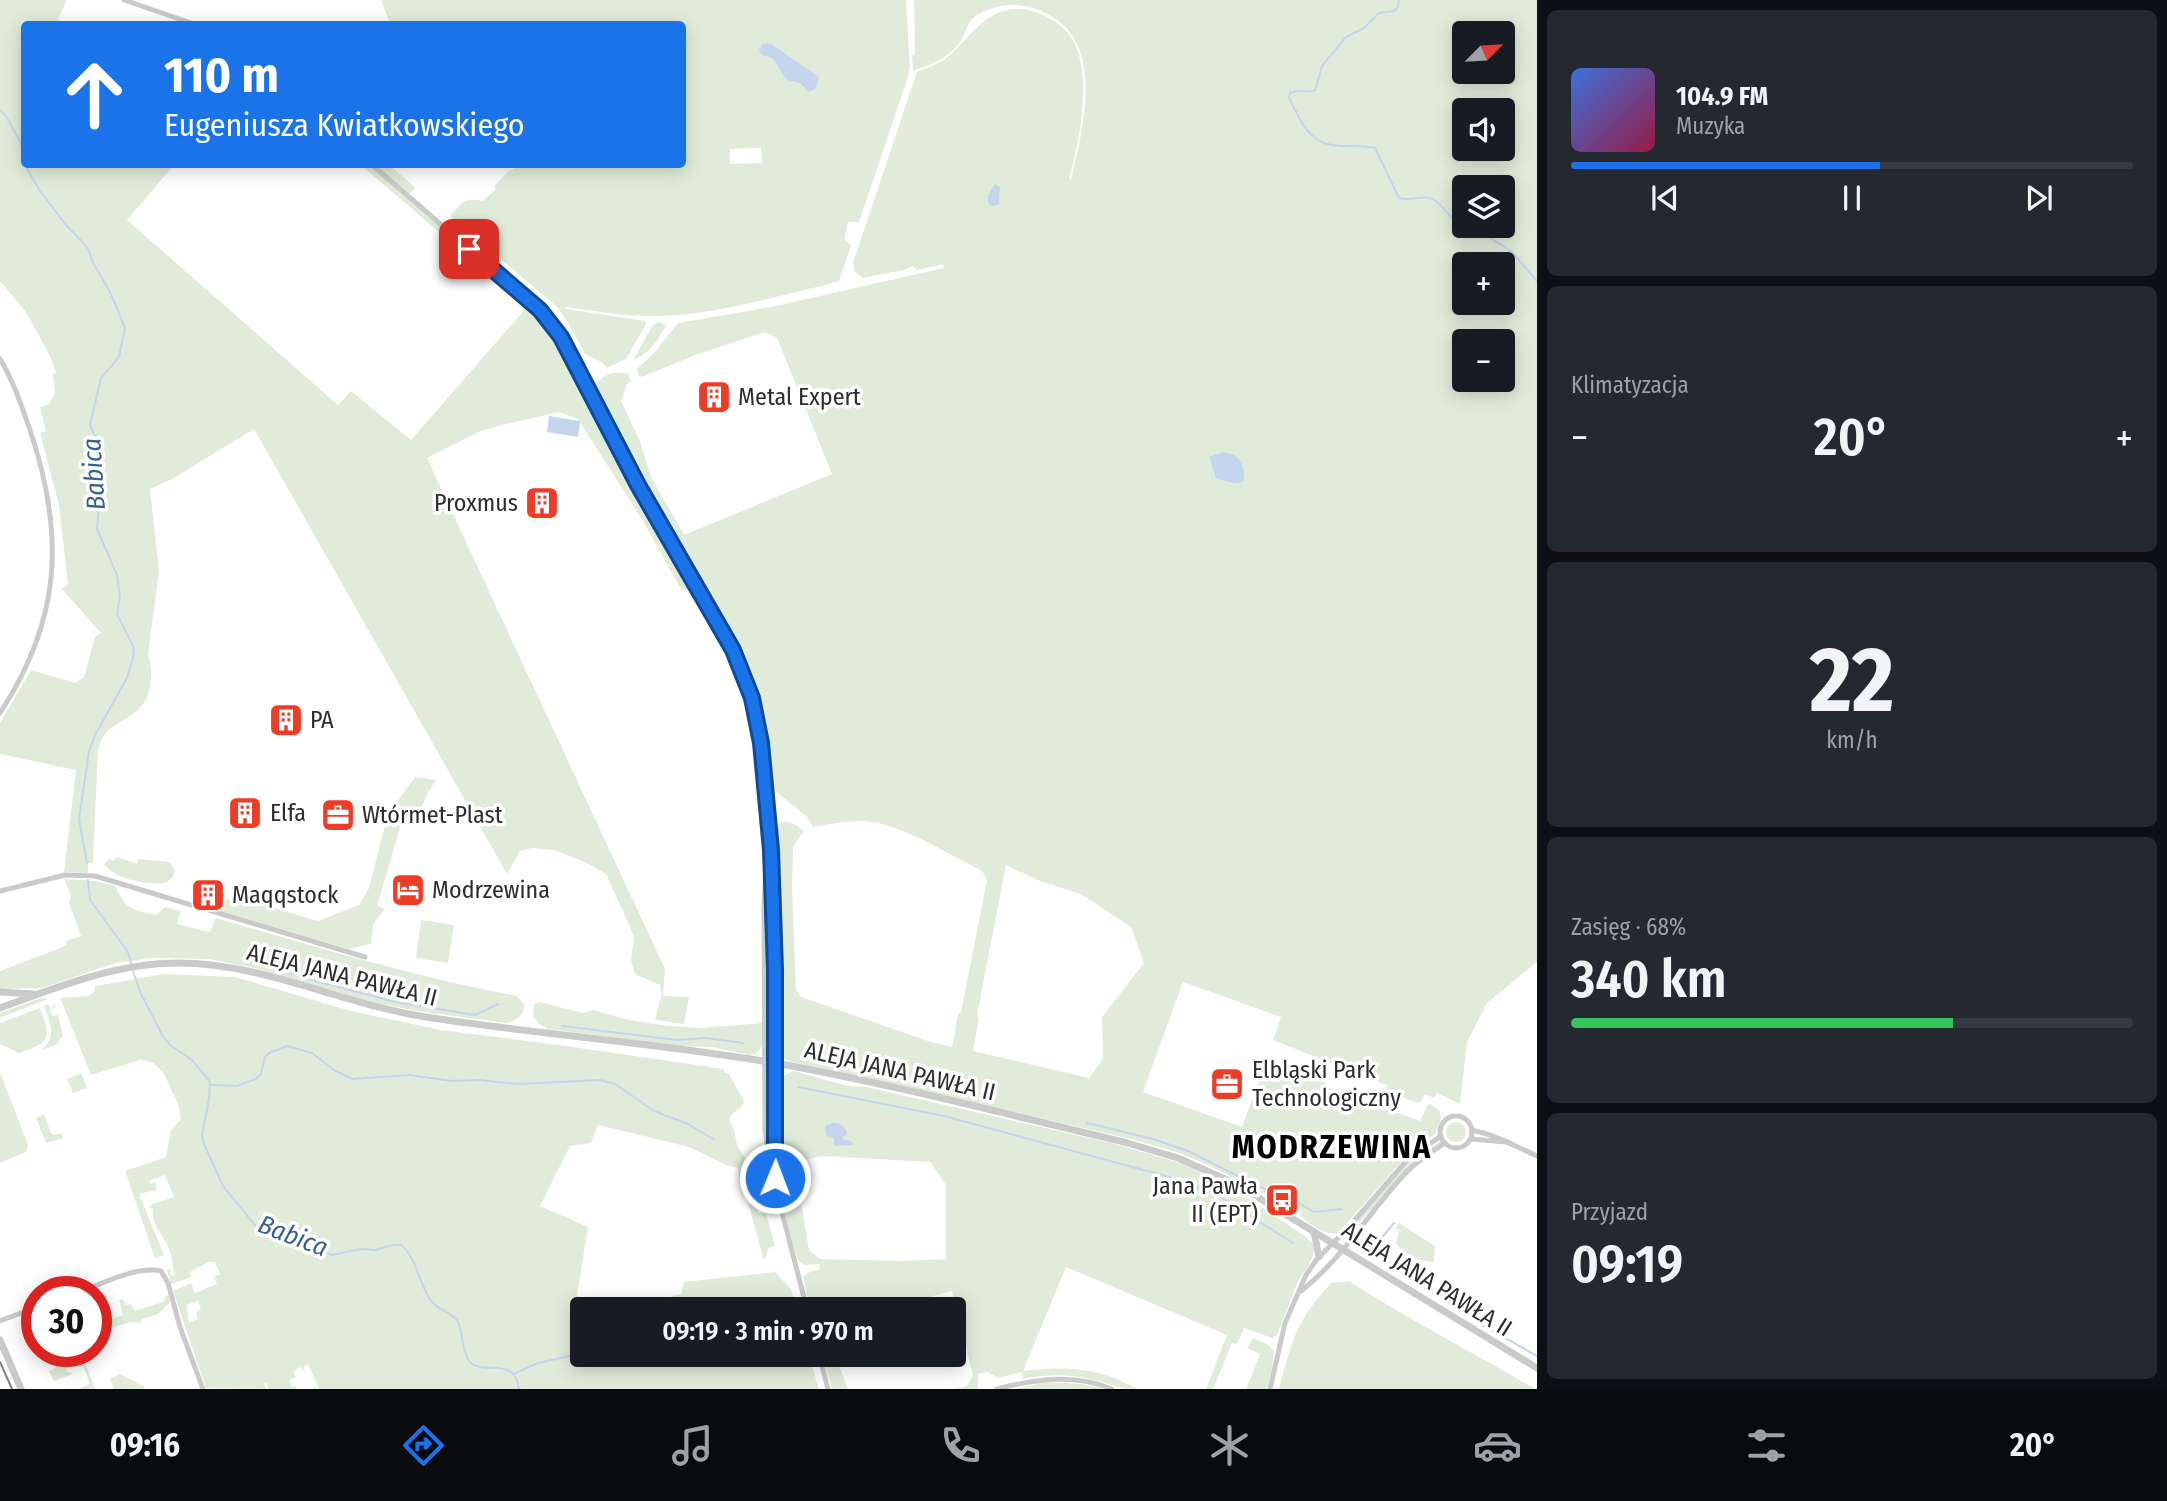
<!DOCTYPE html>
<html lang="pl">
<meta charset="utf-8">
<style>
body{margin:0;font-family:"Fira Sans Condensed",sans-serif;background:#242831;color:#f1f3f6;height:100vh;display:flex;flex-direction:column;font-size:26px;white-space:nowrap}
*{box-sizing:border-box;margin:0}
p{font-size:23px;color:#9ea1a6}
.icon{flex:none;width:38px;height:38px;fill:none;stroke:currentColor;stroke-width:2;stroke-linecap:round;stroke-linejoin:round}
.map{position:relative;flex:1;overflow:hidden}
.side{display:flex;flex-direction:column;gap:10px;padding:10px;background:#0d0f14;width:630px}
.side>*{flex:none}
.banner{position:absolute;left:21px;top:21px;width:665px;height:147px;border-radius:7px;box-shadow:0 4px 18px #0003;background:#1a73e8;color:#fff;overflow:hidden}
.needle{width:46px;rotate:66deg}
.controls{position:absolute;left:1452px;top:21px;display:grid;gap:14px}
.controls a{display:grid;place-items:center;width:63px;height:63px;border-radius:7px;background:#171b24;box-shadow:0 4px 18px #0003;font-size:35px}
.speed{position:absolute;left:21px;top:1276px;display:flex;gap:14px;font-size:35px;font-weight:700;text-align:center}
.speed>*{display:grid;place-content:center;width:91px;height:91px;border-radius:50%;background:#171b24;box-shadow:0 4px 18px #0003;line-height:1}
.speed .limit{border:10px solid #d22;background:#fff;color:#111}
.pin{position:absolute;display:grid;place-items:center;width:60px;height:60px;color:#fff;margin:-30px;border-radius:14px;box-shadow:0 4px 10px #0006}
.me{position:absolute;width:77px;margin:-38px;rotate:1deg;stroke-linejoin:round;filter:drop-shadow(0 0 5px #0008)}
.turn{display:flex;align-items:center;gap:24px;height:147px;padding:0 28px;font-size:32px}
.turn .icon{width:91px;height:91px;stroke-width:2.5}
.turn b{display:block;font-size:49px;line-height:60px}
.big{font-size:52px;font-weight:600;line-height:1.1}
.side .tile{flex:1;display:flex;flex-direction:column;justify-content:center;gap:10px;min-width:0;padding:0 24px;border-radius:10px;background:#242831}
.side .dial{align-items:center;gap:0}
.dial b{font-size:91px;line-height:1}
.song{display:flex;align-items:center;gap:21px}
.cover{width:84px;height:84px;border-radius:10px;background:linear-gradient(135deg,hsl(220 70% 55%),hsl(340 70% 35%))}
.played{height:7px;border-radius:4px;background:linear-gradient(90deg,#1a73e8 55%,#363941 55%)}
.keys{display:flex;justify-content:space-around;direction:ltr}
.heat{display:flex;justify-content:space-between;align-items:center;font-size:38px;direction:ltr}
.charge{height:10px;border-radius:5px;background:linear-gradient(90deg,#34c759 68%,#363941 0)}
.trip{position:absolute;left:570px;top:1297px;width:396px;height:70px;border-radius:7px;background:#171b24;box-shadow:0 4px 18px #0003;font-weight:600;line-height:70px;text-align:center}
.tab-bar{display:flex;height:112px;justify-content:space-around;align-items:center;background:#090b0e;color:#9ea1a6}
.tab-bar .icon{width:49px;height:49px}
.tab-bar .selected{color:#1a73e8}
.tab-bar b{font-size:32px;color:#f1f3f6}
main{display:flex;flex:1;min-height:0}
.map>svg:first-child{display:block}
</style>
<main>
<div class="map">
<svg width="1537" height="1389" viewBox="0 0 1537 1389">
<rect width="100%" height="100%" fill="#fff"/>
<!-- green -->
<g fill="#e0ecd9" fill-rule="evenodd">
<path d="M0,0h67l-9,19 6,5h-40v140l150,1 -47,55 211,185 13,-14 60,49 115,-132 -66,-57 -5,1 -9,-8v-6l-85,-73h28l27,23 -9,7 144,128 87,162 57,99 -13,7 -39,-70 -65,-102 -19,-7 -57,13 -21,6 -54,27 238,511 -2,27 26,1 -5,27 -29,-4 7,-26 -2,-9 -25,-11 -4,-13 3,-25 -28,-62 -19,-11 -33,-13 -22,-2 -12,3 -13,23 -253,-445 -80,49 -24,11 9,82 -11,84c6,14 4,41 -8,53 -18,18 -34,13 -42,42l-5,113h-5v10l-24,-1 12,-102 -76,-16v-31l31,-53 44,13 9,-6 11,-40 6,-4 -39,-44 6,-5 -9,-79 -19,-72 6,-2 -6,-24 9,-3 6,-11 -2,-18 3,-2 -6,-17 -24,-44 -26,-31z"/>
<path d="M381,0h525l4,68 -4,15 -47,139h-11l-4,17 7,7 -12,35 -17,5c-54,12 -115,31 -170,30 -29,0 -58,-5 -87,-9l1,2 79,12 1,3 -20,35 -19,9 -4,-5 -18,-9 -18,-33 -11,-15 -106,-90c13,-14 13,-19 33,-15l12,-11v-5l14,-14 15,-6 158,-1v-140h-292zM761,148l1,15 -32,1v-15z"/>
<path d="M914,0h623v962l-50,41 -20,39 -7,62 -23,-11 -3,5 -9,-4 -4,7 -3,2 -32,-12 1,-6 -114,-45 8,-23 -98,-35 -40,110 99,35 24,-65 14,5 1,-2 44,17 -1,4 96,35 7,-15 3,-2 9,6 2,8 -6,16 -32,26 -65,73c-14,3 -27,-8 -38,-17l2,-3 -20,-14 -20,-6 -52,-27 -33,-14 -46,-13 -343,-78 -5,-3 -5,-8 2,-88 -3,-12 -5,-120c10,-14 22,-8 32,1l-11,16 -1,40 4,103 5,7 130,45 21,5 6,-33 3,-2 26,-132 -5,-9c-29,-15 -73,-41 -104,-48 -21,-5 -44,1 -65,4l-6,-10 -29,-24 -10,-12 -3,-43 -19,-69 -17,-35 -88,-152 -47,-90c1,-16 22,-23 35,-18l2,8 -4,2 -6,17 19,40 11,36 33,58 148,-61 -55,-136 -12,-6 -70,23 -53,22 -3,-1 -2,-7 17,-16 24,-30 93,-16 173,-39 -1,-4 -26,6 -4,-4 -10,4 -40,8 -9,-7 -1,-8 64,-191c14,-5 27,-10 37,-21 16,-15 28,-34 50,-40 16,-5 31,-1 46,8 7,4 16,10 20,17 24,33 10,106 -1,142l2,2c12,-53 37,-142 -30,-169 -20,-9 -42,-8 -62,3 -12,6 -11,15 -18,26 -11,18 -29,24 -48,31l-1,-16 3,-1zM1465,33h38v39h-38zM1465,110h38v39h-38zM1465,187h38v39h-38zM1465,264h38v39h-38zM1465,341h38v39h-38zM1222,452l9,32 -17,-10 -5,-17zM1006,865l34,16 41,13 50,33 13,36 -42,54 1,42 -14,19 -116,-27 6,-32 -2,-4z"/>
<path d="M658,322l8,3c-8,15 -16,29 -33,35l20,-35z"/>
<polygon points="415,777 436,780 426,796 421,811 403,818 377,906 385,909 373,924 371,944 349,949 216,910 218,905 228,899 245,899 318,921 359,905 369,888 388,814"/>
<polygon points="768,832 773,949 773,1046 771,1054 768,1055"/>
<path d="M117,857l20,7 2,-5 31,3 5,8 -3,8 -6,5c-19,2 -50,-3 -62,-19l5,-5 5,2z"/>
<path d="M64,879l33,2 18,5c11,24 16,23 41,29l9,-8 16,4 -4,13 33,8 6,-14c100,29 198,59 301,78l7,8c1,11 -7,16 -17,19l-90,-12 -45,-9 -117,-34 -46,-9 -57,-1 -36,5 -74,25 -42,1v-18l63,-24 4,-3 -1,-3 15,-5 -12,-33 2,-7z"/>
<polygon points="421,920 454,925 448,963 416,958"/>
<path d="M164,974l71,3 116,34 90,19 118,15 165,24v3l5,2 15,27 -3,6 -11,9c-1,11 -1,1 3,11 3,7 2,14 6,22 10,17 28,30 16,51l3,13h8l9,33 -7,3 -3,10 -2,-1 -17,-64 -4,-1 -4,-25 -12,-3 -37,-18 -91,-22 -7,18 -21,3 -30,60 48,21 -11,69 27,13h7h-28v45l226,1 10,34h-500l-11,-25 -4,2 1,7 -4,-6 -8,4 3,6 -7,3 3,7 3,-1 2,3h-28l-3,-7 -2,2 2,5 -60,-1 -33,-97 18,-8 4,10 22,-9 -3,-7 6,-3 -5,-12h-6l-19,10 1,5 -20,7 -4,-14 3,-2 1,8 4,-1c-3,-8 -2,-16 -5,-23 -4,-15 -20,-27 -17,-43l-4,-1 3,-4 22,-7 -9,-22 -16,6 2,3 4,-2 2,8 -18,4 25,61 -9,3 -30,-87 41,-14 5,-26 10,-12 -3,-15 -15,-32 -11,-10 -12,-2 -49,15 -31,-77 28,-2 6,-4 1,-6zM198,1301l3,9 -5,2 2,7 -9,3 -3,-17z"/>
<polygon points="41,998 48,999 0,1018 0,1013"/>
<path d="M53,1001l3,6 -6,3 2,6 6,-1 5,20 -7,10 -15,5c16,-13 10,-26 3,-44l4,-2 3,4 3,-2z"/>
<polygon points="539,1002 583,1013 593,1010 629,1020 669,1026 700,1028 763,1023 762,1046 756,1054 749,1055 712,1047 679,1046 548,1029 539,1024 533,1016 534,1004"/>
<path d="M40,1008c12,31 10,34 -21,45l-19,-9v-21z"/>
<polygon points="769,1067 771,1069 772,1143 776,1170 772,1170 768,1122"/>
<path d="M794,1071l54,15 18,1 245,56 69,20 50,23 75,50 8,8 1,8 -5,13 -10,14 -22,56 -5,3 -28,-10 -7,16 -5,-1 -19,46h-7l21,-54 -161,-68 -43,104c41,-5 77,-4 114,18 -17,0 -27,-5 -43,-9 -22,-6 -48,-6 -71,-1l-1,-7 -24,6 -10,-6 -10,2v15h-24l13,-3 6,-11 -21,-84 -67,18h-75l-7,-32 8,-6 8,-1 1,-6 -16,1 -6,-5c-21,-58 -19,-116 -19,-177l3,-7zM822,1156l108,6 16,23v74l-43,2 -83,-2 -11,-9 -10,-59v-30z"/>
<polygon points="0,1072 28,1145 26,1152 0,1163"/>
<polygon points="81,1073 87,1088 73,1093 67,1079"/>
<polygon points="44,1114 51,1133 54,1135 61,1133 63,1138 46,1143 36,1118"/>
<circle cx="1456" cy="1132" r="10"/>
<polygon points="1440,1141 1441,1143 1409,1167 1343,1241 1343,1238 1405,1165"/>
<path d="M1399,1223l36,23 -1,16c-17,-2 -27,-4 -38,-19l3,-13 -3,-2z"/>
<polygon points="775,1272 791,1289 797,1309 672,1309 670,1297 681,1294 684,1282"/>
<path d="M1349,1281c60,39 124,71 186,108h-256c13,-49 17,-68 52,-106z"/>
<polygon points="169,1295 170,1302 158,1314 142,1319 140,1323 130,1322 96,1333 96,1311 98,1311 103,1322 123,1315 119,1300 123,1299 126,1305 131,1304 135,1311 165,1301 164,1297"/>
<polygon points="1253,1338 1267,1344 1274,1351 1272,1368 1267,1389 1246,1389 1260,1354 1247,1348"/>
<polygon points="76,1351 81,1351 95,1389 78,1389 90,1384 82,1362 66,1368 67,1372 71,1372 72,1374 54,1381 49,1371 56,1368 55,1364 70,1358 69,1354"/>
<polygon points="823,1355 835,1355 848,1389 832,1389"/>
<polygon points="120,1374 145,1387 144,1389 114,1389 110,1379"/>
<polygon points="1044,1382 1082,1384 1103,1389 1017,1389"/>
</g>
<!-- water -->
<g fill="#c4d5ed">
<path d="M770,43l48,33 1,4 -4,9 -6,3 -9,-9 -13,-3c-9,-10 -9,-23 -25,-25l-3,-5 3,-6z"/>
<polygon points="995,184 1000,187 999,204 992,206 988,203 988,195"/>
<polygon points="549,416 580,421 578,437 547,432"/>
<path d="M1222,452c17,1 23,12 22,29 -9,6 -18,-1 -28,-2l-7,-22z"/>
<path d="M832,1123c8,0 13,2 15,11l-4,3v2l8,2 3,4 -20,1v-8l-8,-3 -1,-9z"/>
</g>
<g fill="none" stroke-linecap="round" stroke-linejoin="round">
<!-- stream -->
<g stroke="#c4d5ed" stroke-width="2">
<path d="M1399,0l-1,7 -4,4 -15,2 -15,15 -18,9 -24,29 -7,24c-8,4 -15,-2 -25,3l-1,5c13,25 20,48 53,48 11,0 22,-1 33,2l24,50c10,4 24,-4 34,1 12,8 13,18 32,25"/>
<polyline points="0,110 6,116 21,143 23,162 40,191 66,225 88,248 92,261 111,294 125,328 119,357 101,378 90,425 97,440 100,492 97,529 117,575 120,596 117,614 133,646 134,654 127,678 95,735 89,751 79,819 87,863"/>
<polyline points="1471,226 1511,251 1537,281"/>
<polyline points="88,880 90,900 128,952 132,966"/>
<polyline points="246,961 296,975"/>
<path d="M133,971l8,23 22,42 7,9 22,15 18,22 -1,17 -7,36 2,9 19,42 32,39 32,8 18,10 27,12 29,-6 15,1 16,-5h9c17,14 18,41 31,57 7,9 21,10 26,20 5,12 4,26 10,37 11,20 47,-6 51,30"/>
<polyline points="308,979 395,1002 475,1015 498,1004"/>
<polyline points="562,1026 677,1040 706,1038 743,1043"/>
<polyline points="210,1085 237,1086 256,1079 261,1074 265,1057 269,1053 287,1046 312,1053 334,1070 352,1079 409,1075 452,1081 478,1080 517,1084 600,1080 615,1084 654,1111 688,1124 713,1139"/>
<polyline points="798,1087 944,1116 1173,1178 1219,1196 1293,1243"/>
<polyline points="1087,1123 1153,1139 1188,1151 1260,1187 1285,1195 1314,1212 1342,1209"/>
<polyline points="1394,1223 1375,1246 1380,1257 1472,1319 1537,1356"/>
<polyline points="626,1354 649,1365"/>
<polyline points="514,1374 538,1363 583,1353"/>
</g>
<!-- minor -->
<g stroke="#cacaca" stroke-width="5">
<polyline points="124,0 194,24"/>
<polyline points="371,164 540,310 561,337 638,485 724,633 739,662 752,698 761,743 771,850 775,947 775,1178"/>
<path d="M0,359c14,23 22,48 31,74 34,103 30,187 -31,280"/>
<polyline points="768,824 764,905 765,1130 770,1166 807,1309"/>
<polyline points="0,891 65,875 95,876 365,957"/>
<circle cx="1456" cy="1132" r="16"/>
<path d="M1472,1130c24,5 43,16 65,26"/>
<polyline points="1471,1139 1506,1142"/>
<path d="M1301,1291c40,-31 67,-77 101,-114 12,-14 28,-24 43,-34"/>
<path d="M80,1292c24,-9 55,-26 81,-21l7,12 12,44 23,62"/>
<polyline points="0,1321 37,1307"/>
<polyline points="819,1354 828,1389"/>
<path d="M997,1389c39,-10 77,-16 115,0"/>
<polyline points="1270,1389 1285,1323 1306,1275 1317,1259 1347,1229 1408,1159 1441,1136"/>
</g>
<!-- tertiary -->
<g stroke="#cacaca" stroke-width="7">
<polyline points="0,992 33,994"/>
<path d="M0,1008c57,-21 116,-45 178,-45 85,0 164,41 248,54 116,18 233,26 349,46 117,21 234,52 349,79l54,16 58,26 301,184"/>
<polyline points="1314,1232 1319,1257"/>
<polyline points="0,1340 21,1389"/>
</g>
<!-- tram -->
<polyline stroke="#828282" stroke-width="2" points="0,1362 12,1389"/>
</g>
<g fill="none" stroke-linecap="round" stroke-linejoin="round">
<!-- route casing -->
<g stroke="#114b97" stroke-width="18">
<polyline id="route" points="469,249 540,310 561,337 638,485 733,650 752,698 761,743 771,850 775,970 775,1178"/>
</g>
<!-- route -->
<use href="#route" stroke="#1a73e8" stroke-width="12"/>
</g>
<!-- icons -->
<defs>
<g id="building-square" transform="scale(1.75)"><rect x="-9" y="-9" width="18" height="18" rx="4" fill="#ee3c25" stroke="#fff"/><path d="M-4-6H4V6H1V3H-1V6H-4ZM-2.5-4.3h1.7v1.8h-1.7ZM.8-4.3h1.7v1.8H.8ZM-2.5-1h1.7V.8h-1.7ZM.8-1h1.7V.8H.8Z" fill="#fff"/></g>
<g id="office-square" transform="scale(1.75)"><rect x="-9" y="-9" width="18" height="18" rx="4" fill="#ee3c25" stroke="#fff"/><path d="M-6-3h4V-5.5h4V-3h4V5H-6ZM-1-4.5V-3h2v-1.5ZM-6 0V1H6V0Z" fill="#fff"/></g>
<g id="hotel-square" transform="scale(1.75)"><rect x="-9" y="-9" width="18" height="18" rx="4" fill="#ee3c25" stroke="#fff"/><path d="M-6-4.5h1.5V1H6V5H4.5V3h-9V5H-6ZM-4 0a1.8 1.8 0 1 1 3.6 0ZM.5 0V-2.5h3Q6-2.5 6 0Z" fill="#fff"/></g>
<g id="bus-square" transform="scale(1.75)"><rect x="-9" y="-9" width="18" height="18" rx="4" fill="#ee3c25" stroke="#fff"/><path d="M-5-6H5V4H4V6H2V4H-2V6H-4V4H-5ZM-3.5-4V0h7V-4ZM-3.5 1.2v1.5H-2V1.2ZM2 1.2v1.5H3.5V1.2Z" fill="#fff"/></g>
</defs>
<g fill-rule="evenodd">
<use href="#building-square" x="714" y="397"/>
<use href="#building-square" x="542" y="503"/>
<use href="#building-square" x="286" y="720"/>
<use href="#building-square" x="245" y="813"/>
<use href="#office-square" x="338" y="815"/>
<use href="#hotel-square" x="408" y="890"/>
<use href="#building-square" x="208" y="895"/>
<use href="#office-square" x="1227" y="1084"/>
<use href="#bus-square" x="1282" y="1200"/>
</g>
<g text-anchor="middle" dominant-baseline="central" stroke-width="7" stroke-linejoin="round" paint-order="stroke">
<!-- poi labels -->
<g font-size="24" fill="#2d2d2d" stroke="#fff" text-anchor="start">
<text x="738" y="397">Metal Expert</text>
<text x="518" y="503" text-anchor="end">Proxmus</text>
<text x="310" y="720">PA</text>
<text x="270" y="813">Elfa</text>
<text x="362" y="815">Wtórmet-Plast</text>
<text x="432" y="890">Modrzewina</text>
<text x="232" y="895">Maqqstock</text>
<text x="1252" y="1070">Elbląski Park<tspan x="1252" dy="28">Technologiczny</tspan></text>
<text x="1258" y="1186" text-anchor="end">Jana Pawła<tspan x="1258" dy="28">II (EPT)</tspan></text>
</g>
<!-- street labels -->
<g font-size="24" fill="#2d2d2d" stroke="#fff">
<text transform="translate(342 975) rotate(14)">ALEJA JANA PAWŁA II</text>
<text transform="translate(900 1071) rotate(13)">ALEJA JANA PAWŁA II</text>
<text transform="translate(1427 1279) rotate(32)">ALEJA JANA PAWŁA II</text>
</g>
<!-- water labels -->
<g font-size="26" font-style="italic" fill="#375e93" stroke="#fff">
<text transform="translate(94 474) rotate(-94)">Babica</text>
<text transform="translate(293 1236) rotate(21)">Babica</text>
</g>
<!-- district labels -->
<g font-size="32" font-weight="bold" letter-spacing="2" fill="#000" stroke="#fff">
<text x="1332" y="1147">MODRZEWINA</text>
</g>
</g>
</svg>
<div class="controls">
<a><svg class="needle" viewBox="-14 -14 28 28"><path d="M0-13l5 13h-10z" fill="#e53935"/><path d="M0 13l5-13h-10z" fill="#9ea1a6"/></svg></a>
<a><svg class="icon" aria-label="sound" viewBox="0 0 24 24"><path d="M4 9h4l5-4v14l-5-4H4zM17 9q2 3 0 6"/></svg></a>
<a><svg class="icon" aria-label="layers" viewBox="0 0 24 24"><path d="M12 4l9 5-9 5-9-5zM3 14l9 5 9-5"/></svg></a>
<a>+</a>
<a>−</a>
</div>
<div class="speed"><div class="limit">30</div></div>
<div class="pin" style="left:469px;top:249px;background:#d93025"><svg class="icon" aria-label="arrive" viewBox="0 0 24 24"><path d="M6 21V4h12l-3 4 3 4H6"/></svg></div>
<svg class="me" style="left:775px;top:1178px" viewBox="-20 -20 40 40"><circle r="17" fill="#1a73e8" stroke="#fff" stroke-width="3"/><path d="M0-11L8 9 0 5-8 9z" fill="#fff"/></svg>
<div class="trip">09:19 · 3 min · 970 m</div>
<div class="banner">
<div class="turn"><svg class="icon" aria-label="ahead" viewBox="0 0 24 24"><path d="M12 20V5M6 11l6-6 6 6"/></svg><div><b>110 m</b>Eugeniusza Kwiatkowskiego</div></div>
</div>
</div>
<section class="side">
<div class="tile">
<div class="song"><i class="cover"></i><div><b>104.9 FM</b><p>Muzyka</p></div></div>
<div class="played"></div>
<div class="keys"><svg class="icon" aria-label="previous" viewBox="0 0 24 24"><path d="M18 5L8 12l10 7zM5 5v14"/></svg><svg class="icon" aria-label="pause" viewBox="0 0 24 24"><path d="M8 5v14M16 5v14"/></svg><svg class="icon" aria-label="next" viewBox="0 0 24 24"><path d="M6 5l10 7-10 7zM19 5v14"/></svg></div>
</div>
<div class="tile"><p>Klimatyzacja</p>
<div class="heat"><a>−</a><b class="big">20°</b><a>+</a></div>
</div>
<div class="tile dial"><b>22</b><p>km/h</p></div>
<div class="tile"><p>Zasięg · 68%</p><b class="big">340 km</b><div class="charge"></div></div>
<div class="tile"><p>Przyjazd</p><b class="big">09:19</b></div>
</section>
</main>
<nav class="tab-bar">
<b>09:16</b>
<svg class="icon selected" aria-label="directions" viewBox="0 0 24 24"><path d="M12 3l9 9-9 9-9-9zM9 14v-3h6M13 9l2 2-2 2"/></svg>
<svg class="icon" aria-label="music" viewBox="0 0 24 24"><path d="M9 18V5l10-2v13"/><circle cx="6" cy="18" r="3"/><circle cx="16" cy="16" r="3"/></svg>
<svg class="icon" aria-label="phone" viewBox="0 0 24 24"><path d="M5 4h4l2 5-3 2q2 4 5 5l2-3 5 2v4C11 20 4 13 5 4z"/></svg>
<svg class="icon" aria-label="climate" viewBox="0 0 24 24"><path d="M12 3v18M4 7l16 10M4 17L20 7"/></svg>
<svg class="icon" aria-label="car" viewBox="0 0 24 24"><path d="M5 17H2v-5l4-1 3-4h7l3 4 3 1v5h-3M9 17h6M6 11h13"/><circle cx="7" cy="17" r="2"/><circle cx="17" cy="17" r="2"/></svg>
<svg class="icon" aria-label="filters" viewBox="0 0 24 24"><path d="M4 7h16M4 17h16"/><circle cx="9" cy="7" r="2"/><circle cx="15" cy="17" r="2"/></svg>
<b>20°</b>
</nav>
